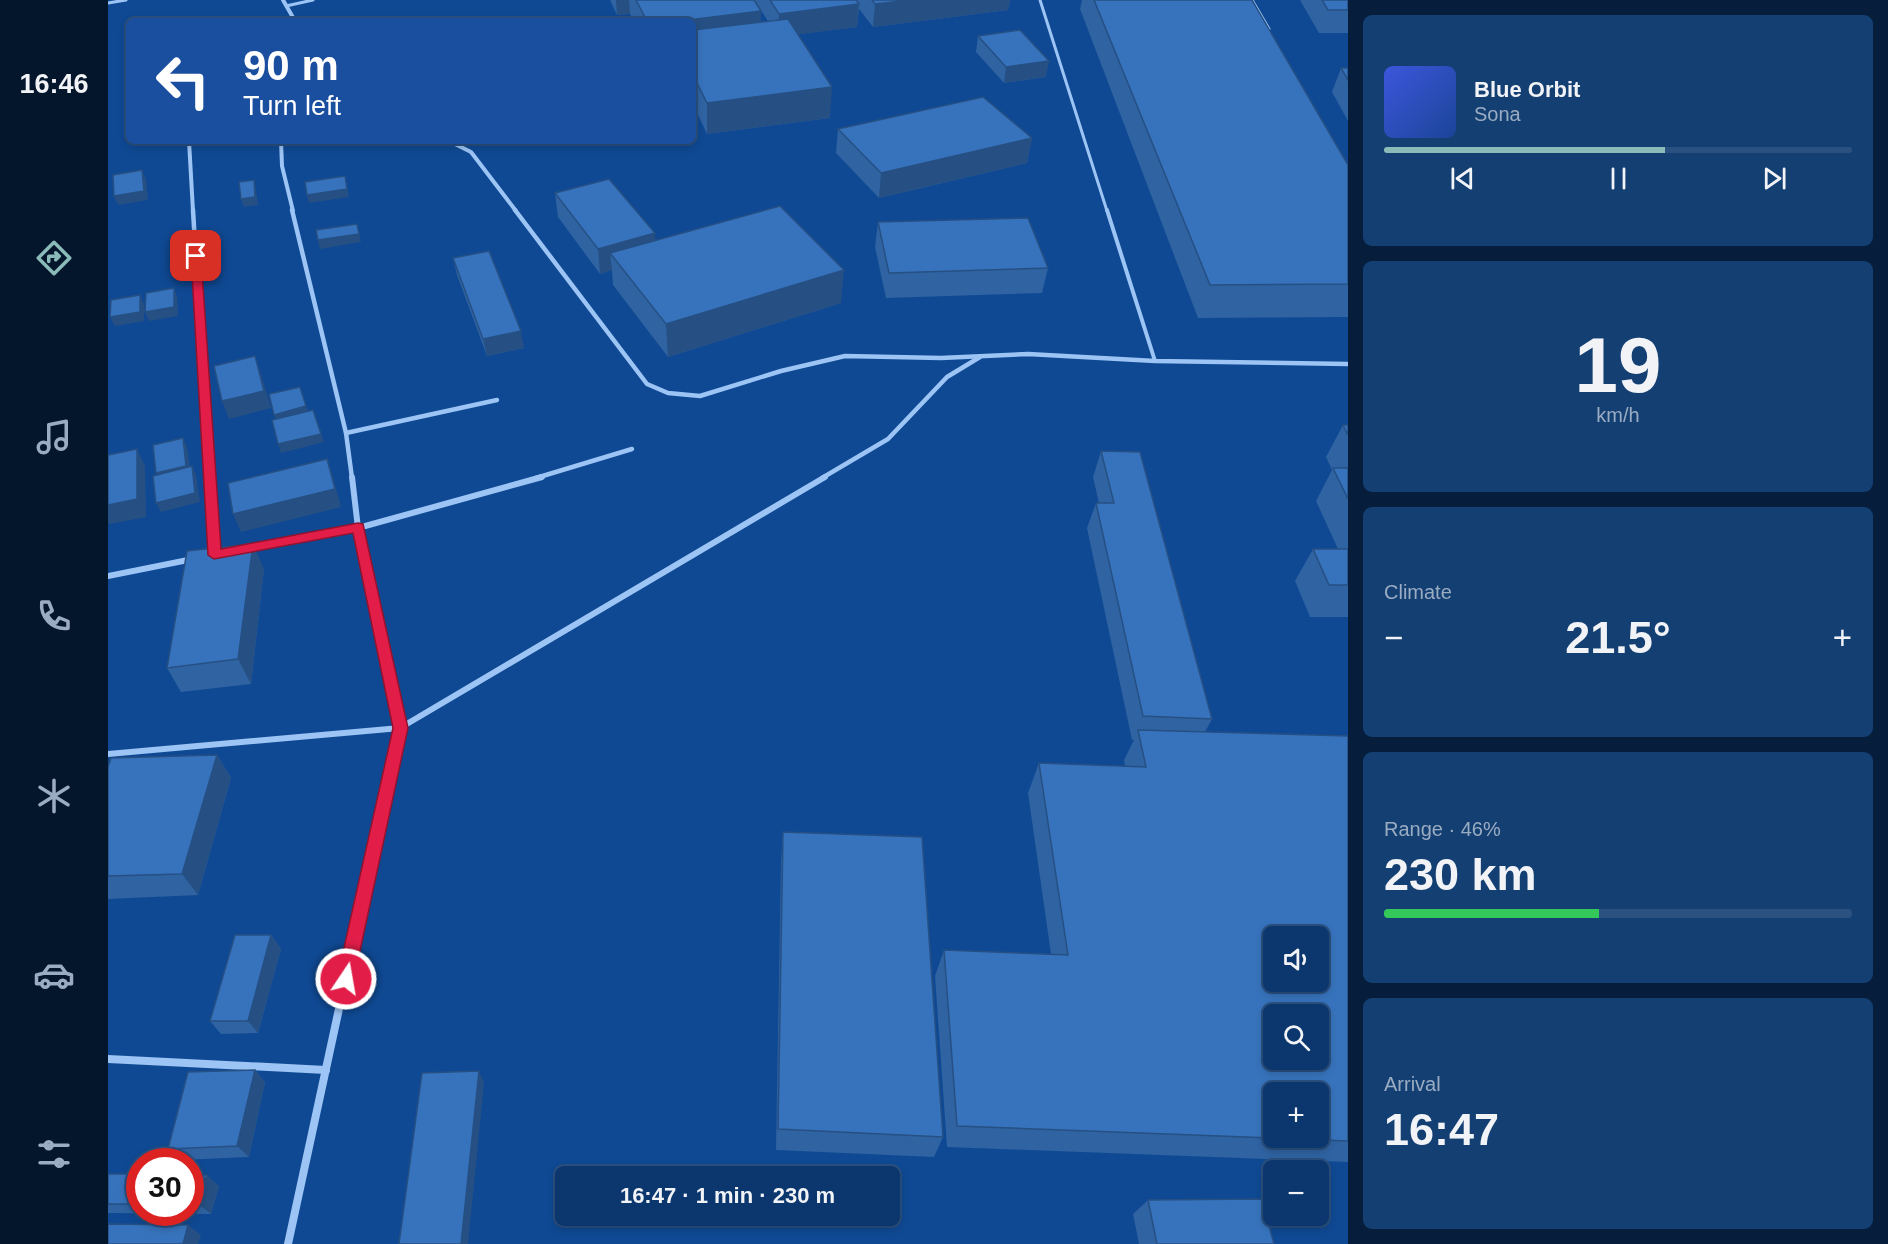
<!DOCTYPE html>
<meta charset="utf-8">
<style>
body{margin:0;font-family:Helvetica,sans-serif;background:#143f73;color:#f1f3f6;height:100vh;display:flex;flex-direction:column;font-size:22px;white-space:nowrap}
*{box-sizing:border-box;margin:0}
p{font-size:20px;color:#9aacc2}
.icon{flex:none;width:33px;height:33px;fill:none;stroke:currentColor;stroke-width:2;stroke-linecap:round;stroke-linejoin:round}
.map{position:relative;flex:1;overflow:hidden}
.panel{display:flex;flex-direction:column;gap:15px;padding:15px;background:#061e3c;width:540px}
.panel>*{flex:none}
.guide{position:absolute;left:18px;top:18px;width:570px;height:126px;border-radius:9px;box-shadow:0 3px 9px #0003,0 0 0 2px #2b5181;background:#1a4fa0;color:#fff;overflow:hidden}
.buttons{position:absolute;left:1155px;top:926px;display:grid;gap:12px}
.buttons a{display:grid;place-items:center;width:66px;height:66px;border-radius:9px;background:#0b376e;box-shadow:0 3px 9px #0003,0 0 0 2px #2b5181;font-size:30px}
.speed{position:absolute;left:18px;top:1148px;display:flex;gap:12px;font-size:30px;font-weight:700;text-align:center}
.speed>*{display:grid;place-content:center;width:78px;height:78px;border-radius:50%;background:#0b376e;box-shadow:0 3px 9px #0003,0 0 0 2px #2b5181;line-height:1}
.speed .limit{border:9px solid #d22;background:#fff;color:#111}
.pin{position:absolute;display:grid;place-items:center;width:51px;height:51px;color:#fff;margin:-26px;border-radius:12px;box-shadow:0 3px 9px #0006}
.me{position:absolute;width:66px;margin:-33px;rotate:12deg;stroke-linejoin:round;filter:drop-shadow(0 0 4px #0008)}
.turn{display:flex;align-items:center;gap:21px;height:126px;padding:0 18px;font-size:27px}
.turn .icon{width:78px;height:78px;stroke-width:2.5}
.turn b{display:block;font-size:42px;line-height:51px}
.big{font-size:45px;font-weight:600;line-height:1.1}
.panel .widget{flex:1;display:flex;flex-direction:column;justify-content:center;gap:9px;min-width:0;padding:0 21px;border-radius:9px;background:#143f73}
.panel .dial{align-items:center;gap:0}
.dial b{font-size:78px;line-height:1}
.song{display:flex;align-items:center;gap:18px}
.cover{width:72px;height:72px;border-radius:9px;background:linear-gradient(135deg,hsl(230 70% 55%),hsl(220 70% 35%))}
.played{height:6px;border-radius:3px;background:linear-gradient(90deg,#8bbbb9 60%,#2b5181 60%)}
.keys{display:flex;justify-content:space-around;direction:ltr}
.heat{display:flex;justify-content:space-between;align-items:center;font-size:33px;direction:ltr}
.charge{height:9px;border-radius:4px;background:linear-gradient(90deg,#34c759 46%,#2b5181 0)}
.trip{position:absolute;left:447px;top:1166px;width:345px;height:60px;border-radius:9px;background:#0b376e;box-shadow:0 3px 9px #0003,0 0 0 2px #2b5181;font-weight:600;line-height:60px;text-align:center}
main{display:flex;flex:1;min-height:0}
.tabs{display:flex;flex-direction:column;width:108px;justify-content:space-around;align-items:center;background:#04162c;color:#9aacc2}
.tabs .icon{width:42px;height:42px}
.tabs .on{color:#8bbbb9}
.tabs b{font-size:27px;color:#f1f3f6}
.map>svg:first-child{display:block}
</style>
<main>
<nav class="tabs">
<b>16:46</b>
<svg class="icon on" aria-label="directions" viewBox="0 0 24 24"><path d="M12 3l9 9-9 9-9-9zM9 14v-3h6M13 9l2 2-2 2"/></svg>
<svg class="icon" aria-label="music" viewBox="0 0 24 24"><path d="M9 18V5l10-2v13"/><circle cx="6" cy="18" r="3"/><circle cx="16" cy="16" r="3"/></svg>
<svg class="icon" aria-label="phone" viewBox="0 0 24 24"><path d="M5 4h4l2 5-3 2q2 4 5 5l2-3 5 2v4C11 20 4 13 5 4z"/></svg>
<svg class="icon" aria-label="climate" viewBox="0 0 24 24"><path d="M12 3v18M4 7l16 10M4 17L20 7"/></svg>
<svg class="icon" aria-label="car" viewBox="0 0 24 24"><path d="M5 17H2v-5l4-1 3-4h7l3 4 3 1v5h-3M9 17h6M6 11h13"/><circle cx="7" cy="17" r="2"/><circle cx="17" cy="17" r="2"/></svg>
<svg class="icon" aria-label="filters" viewBox="0 0 24 24"><path d="M4 7h16M4 17h16"/><circle cx="9" cy="7" r="2"/><circle cx="15" cy="17" r="2"/></svg>
</nav>
<div class="map">
<svg width="1240" height="1244" viewBox="0 0 1240 1244">
<rect width="100%" height="100%" fill="#0f4993"/>
<g fill="none" stroke-linecap="round" stroke-linejoin="round">
<!-- lane-far1 -->
<g stroke="#9cc4f4" stroke-width="3">
<polyline points="932,0 999,211"/>
<polyline points="1144,0 1161,29"/>
<polyline points="0,3 18,0"/>
<polyline points="178,6 205,0"/>
</g>
<!-- lane -->
<polyline stroke="#9cc4f4" stroke-width="4" points="999,210 1047,361"/>
<!-- street-far3 -->
<g stroke="#9cc4f4" stroke-width="4">
<polyline points="175,0 187,21"/>
<polyline points="81,141 85,211"/>
<polyline points="173,141 174,166 185,211"/>
<polyline points="341,141 363,152 408,211"/>
</g>
<!-- street-far2 -->
<g stroke="#9cc4f4" stroke-width="4.5">
<polyline points="85,210 101,478"/>
<polyline points="184,210 238,433 244,478"/>
<polyline points="407,210 539,384 560,393 592,396 673,371 737,356 833,358 920,354 1047,361 1240,364"/>
<polyline points="238,433 389,400"/>
<polyline points="428,478 524,449"/>
<polyline points="714,478 780,439 839,377 872,357"/>
</g>
<!-- street-far1 -->
<g stroke="#9cc4f4" stroke-width="6">
<polyline points="101,477 106,554"/>
<polyline points="244,477 250,528 292,728 273,816"/>
<polyline points="139,548 250,528 434,477"/>
<polyline points="0,576 85,559"/>
<polyline points="0,754 292,728 717,477"/>
</g>
<!-- street -->
<g stroke="#9cc4f4" stroke-width="8">
<polyline points="0,1059 218,1070"/>
<polyline points="180,1244 273,815"/>
</g>
</g>
<!-- wall -->
<g fill="#2f63a2">
<polygon points="502,0 646,0 653,22 660,21 646,0 902,0 900,10 765,27 751,9 749,27 690,34 722,118 599,134 585,104 585,21 525,21 522,14 509,15"/>
<polygon points="974,0 1144,0 1240,165 1240,317 1090,318 972,9"/>
<polygon points="1192,0 1240,0 1240,33 1211,33"/>
<polygon points="870,36 938,77 896,83 868,52"/>
<polygon points="1233,68 1240,68 1240,121 1224,92"/>
<polygon points="730,129 924,138 919,163 771,198 728,153"/>
<polygon points="447,193 547,240 733,303 560,357 505,285 504,270 492,274 450,217"/>
<polygon points="770,222 940,268 934,293 778,298 767,247"/>
<polygon points="345,258 416,348 379,356 349,275"/>
<polygon points="1235,425 1240,425 1240,617 1202,617 1187,581 1205,549 1230,549 1208,501 1224,470 1218,457"/>
<polygon points="993,451 1104,719 1097,732 1240,736 1240,1162 839,1147 827,976 836,950 943,954 920,793 931,763 1017,766 1016,760 1026,740 1024,740 979,528 988,503 991,503 985,477"/>
<polygon points="156,569 143,684 73,692 59,668"/>
<polygon points="109,755 123,778 90,895 0,899 0,767"/>
<polygon points="675,832 835,1137 826,1157 668,1150 673,861"/>
<polygon points="163,935 173,949 150,1033 113,1034 102,1021"/>
<polygon points="147,1070 157,1082 141,1157 73,1160 60,1149"/>
<polygon points="0,1174 32,1174 32,1212 82,1212 82,1175 111,1186 103,1214 0,1213"/>
<polygon points="1040,1200 1166,1244 1031,1244 1025,1214"/>
</g>
<!-- shaded-wall -->
<g fill="#265084">
<polygon points="508,0 521,0 522,14 509,15"/>
<polygon points="803,0 902,0 900,10 765,27 767,4"/>
<polygon points="751,4 749,27 670,37 671,14"/>
<polygon points="653,11 652,41 585,49 585,21 572,21"/>
<polygon points="941,61 938,77 896,83 898,67"/>
<polygon points="724,87 722,118 599,134 599,103"/>
<polygon points="924,138 919,163 771,198 773,173"/>
<polygon points="34,170 38,179 40,200 10,205 6,196"/>
<polygon points="237,176 241,197 201,203 199,195"/>
<polygon points="146,180 148,189 150,205 136,207 133,199"/>
<polygon points="249,224 253,242 212,249 210,240"/>
<polygon points="547,233 548,258 502,253 504,270 492,274 490,249"/>
<polygon points="736,270 733,303 560,357 558,324"/>
<polygon points="66,288 69,297 70,316 41,321 37,312"/>
<polygon points="32,295 36,304 36,321 7,326 2,317"/>
<polygon points="413,331 416,348 379,356 375,339"/>
<polygon points="147,356 153,374 163,408 121,419 114,401"/>
<polygon points="192,387 201,415 170,423 166,415"/>
<polygon points="205,410 216,442 173,453 170,444"/>
<polygon points="75,438 79,447 83,474 52,482 48,473"/>
<polygon points="29,449 37,466 38,517 2,524 0,522 0,505"/>
<polygon points="219,459 225,477 233,507 133,532 125,514"/>
<polygon points="84,466 88,475 92,502 53,512 48,503"/>
<polygon points="145,544 156,569 143,684 130,659"/>
<polygon points="109,755 123,778 90,895 74,874"/>
<polygon points="163,935 173,949 150,1033 140,1021"/>
<polygon points="147,1070 157,1082 141,1157 129,1146"/>
<polygon points="371,1071 376,1083 360,1244 353,1244"/>
<polygon points="99,1175 111,1186 103,1214 90,1204"/>
<polygon points="80,1225 93,1235 90,1244 75,1244"/>
</g>
<!-- building -->
<g fill="#3773bc" stroke="#265084" stroke-width="1.5" fill-rule="evenodd">
<polygon points="528,0 646,0 653,11 572,21 539,21"/>
<polygon points="662,0 748,0 751,4 671,14"/>
<polygon points="764,0 803,0 767,4"/>
<polygon points="986,0 1144,0 1240,165 1240,284 1102,285"/>
<polygon points="1214,0 1240,0 1240,10 1220,10"/>
<polygon points="106,17 109,21 88,21"/>
<polygon points="680,19 724,87 599,103 585,75 585,30"/>
<polygon points="912,30 941,61 898,67 870,36"/>
<polygon points="1233,68 1240,68 1240,80"/>
<polygon points="875,97 924,138 773,173 730,129"/>
<polygon points="34,170 36,191 6,196 5,175"/>
<polygon points="237,176 239,189 199,195 197,182"/>
<polygon points="501,179 547,233 490,249 447,193"/>
<polygon points="146,180 147,197 133,199 131,182"/>
<polygon points="672,206 736,270 558,324 502,253"/>
<polygon points="920,218 940,268 781,273 770,222"/>
<polygon points="249,224 251,234 210,240 208,230"/>
<polygon points="381,251 413,331 375,339 345,258"/>
<polygon points="66,288 66,307 37,312 38,293"/>
<polygon points="32,295 32,312 2,317 3,300"/>
<polygon points="147,356 156,391 114,401 106,366"/>
<polygon points="192,387 198,406 166,415 161,394"/>
<polygon points="205,410 213,434 170,444 164,420"/>
<polygon points="1235,425 1240,425 1240,435"/>
<polygon points="75,438 78,466 48,473 45,445"/>
<polygon points="29,449 29,499 0,505 0,455"/>
<polygon points="993,451 1032,452 1104,719 1035,716 988,503 1006,503"/>
<polygon points="219,459 227,489 125,514 120,483"/>
<polygon points="84,466 87,493 48,503 45,476"/>
<polygon points="1225,468 1240,468 1240,499"/>
<polygon points="145,544 130,659 59,668 79,551"/>
<polygon points="1205,549 1240,549 1240,585 1221,585"/>
<path d="M1030,730l210,6v405l-391,-15 -13,-176 124,5 -29,-192 107,4zM1166,936h44v45h-44zM1166,1014h44v45h-44zM1166,1092h44v45h-44z"/>
<polygon points="109,755 74,874 0,876 0,767 3,758"/>
<polygon points="675,832 814,837 835,1137 670,1129"/>
<polygon points="127,935 163,935 140,1021 102,1021"/>
<polygon points="147,1070 129,1146 60,1149 80,1072"/>
<polygon points="371,1071 353,1244 291,1244 314,1073"/>
<rect x="0" y="1174" width="32" height="30"/>
<polygon points="82,1175 99,1175 90,1204 82,1204"/>
<polygon points="1154,1199 1166,1244 1049,1244 1040,1200"/>
<polygon points="0,1224 80,1225 75,1244 0,1244"/>
</g>
<!-- route -->
<polygon fill="#e11d48" stroke="#92132f" stroke-width="1.5" points="88,253 93,256 113,549 250,523 255,524 300,728 246,979 244,984 238,987 232,984 229,979 285,728 245,533 106,559 100,555 83,256"/>
</svg>
<div class="buttons">
<a><svg class="icon" aria-label="sound" viewBox="0 0 24 24"><path d="M4 9h4l5-4v14l-5-4H4zM17 9q2 3 0 6"/></svg></a>
<a><svg class="icon" aria-label="search" viewBox="0 0 24 24"><circle cx="10" cy="10" r="6"/><path d="M15 15l6 6"/></svg></a>
<a>+</a>
<a>−</a>
</div>
<div class="speed"><div class="limit">30</div></div>
<div class="pin" style="left:88px;top:256px;background:#d93025"><svg class="icon" aria-label="arrive" viewBox="0 0 24 24"><path d="M6 21V4h12l-3 4 3 4H6"/></svg></div>
<svg class="me" style="left:238px;top:979px" viewBox="-20 -20 40 40"><circle r="17" fill="#e11d48" stroke="#fff" stroke-width="3"/><path d="M0-11L8 9 0 5-8 9z" fill="#fff"/></svg>
<div class="trip">16:47 · 1 min · 230 m</div>
<div class="guide">
<div class="turn"><svg class="icon" aria-label="left" viewBox="0 0 24 24"><path d="M17 20v-9H6M10 6l-5 5 5 5"/></svg><div><b>90 m</b>Turn left</div></div>
</div>
</div>
<section class="panel">
<div class="widget">
<div class="song"><i class="cover"></i><div><b>Blue Orbit</b><p>Sona</p></div></div>
<div class="played"></div>
<div class="keys"><svg class="icon" aria-label="previous" viewBox="0 0 24 24"><path d="M18 5L8 12l10 7zM5 5v14"/></svg><svg class="icon" aria-label="pause" viewBox="0 0 24 24"><path d="M8 5v14M16 5v14"/></svg><svg class="icon" aria-label="next" viewBox="0 0 24 24"><path d="M6 5l10 7-10 7zM19 5v14"/></svg></div>
</div>
<div class="widget dial"><b>19</b><p>km/h</p></div>
<div class="widget"><p>Climate</p>
<div class="heat"><a>−</a><b class="big">21.5°</b><a>+</a></div>
</div>
<div class="widget"><p>Range · 46%</p><b class="big">230 km</b><div class="charge"></div></div>
<div class="widget"><p>Arrival</p><b class="big">16:47</b></div>
</section>
</main>
